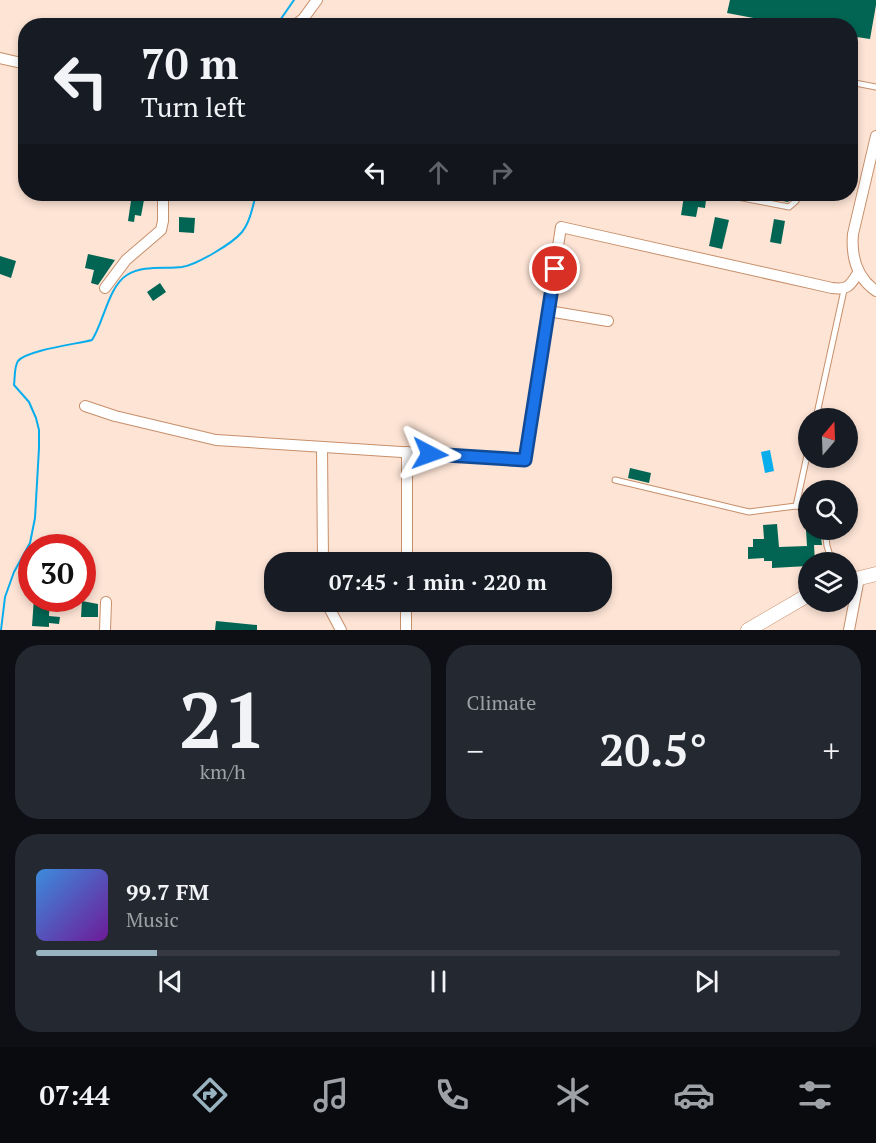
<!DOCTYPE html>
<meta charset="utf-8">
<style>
body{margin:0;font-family:"PT Serif",serif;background:#242831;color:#f1f3f6;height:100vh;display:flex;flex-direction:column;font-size:22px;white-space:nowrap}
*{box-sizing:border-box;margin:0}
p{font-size:20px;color:#9ea1a6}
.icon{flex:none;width:33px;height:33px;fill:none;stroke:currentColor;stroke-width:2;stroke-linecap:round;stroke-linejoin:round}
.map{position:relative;height:630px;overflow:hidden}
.drawer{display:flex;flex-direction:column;gap:15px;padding:15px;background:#0d0f14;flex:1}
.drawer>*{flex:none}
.top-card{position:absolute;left:18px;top:18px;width:840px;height:183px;border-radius:24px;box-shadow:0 3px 9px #0003;background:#171b24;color:#f1f3f6;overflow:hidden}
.needle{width:39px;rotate:19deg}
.controls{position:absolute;left:798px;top:408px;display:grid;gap:12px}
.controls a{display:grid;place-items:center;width:60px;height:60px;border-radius:50%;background:#171b24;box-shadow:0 3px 9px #0003;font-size:30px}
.speed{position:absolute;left:18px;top:534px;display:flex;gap:12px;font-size:30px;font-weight:700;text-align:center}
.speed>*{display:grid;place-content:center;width:78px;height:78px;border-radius:50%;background:#171b24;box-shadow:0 3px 9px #0003;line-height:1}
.speed .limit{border:9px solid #d22;background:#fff;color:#111}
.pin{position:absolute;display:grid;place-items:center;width:51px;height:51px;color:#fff;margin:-26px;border:3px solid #fff;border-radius:50%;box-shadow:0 2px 6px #0007}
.me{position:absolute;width:66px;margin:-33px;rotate:94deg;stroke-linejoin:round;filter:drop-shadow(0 0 4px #0008)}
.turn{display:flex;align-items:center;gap:21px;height:126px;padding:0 24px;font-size:27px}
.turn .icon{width:78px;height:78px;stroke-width:2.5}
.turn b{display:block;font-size:42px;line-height:51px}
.lanes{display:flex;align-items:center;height:57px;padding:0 24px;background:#0003;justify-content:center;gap:30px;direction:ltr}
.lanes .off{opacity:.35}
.big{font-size:45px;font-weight:600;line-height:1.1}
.drawer .tile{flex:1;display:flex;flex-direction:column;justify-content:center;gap:9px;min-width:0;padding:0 21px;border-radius:24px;background:#242831}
.drawer .dial{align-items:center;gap:0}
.dial b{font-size:78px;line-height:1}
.song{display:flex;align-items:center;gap:18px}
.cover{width:72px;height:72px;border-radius:9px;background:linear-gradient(135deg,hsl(210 70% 55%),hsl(280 70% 35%))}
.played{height:6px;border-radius:3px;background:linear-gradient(90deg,#99b2c0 15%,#363941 15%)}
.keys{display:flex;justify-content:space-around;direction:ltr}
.heat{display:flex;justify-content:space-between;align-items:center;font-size:33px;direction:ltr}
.drawer .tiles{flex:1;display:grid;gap:15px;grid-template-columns:1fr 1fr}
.tile:last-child{grid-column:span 2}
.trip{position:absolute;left:264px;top:552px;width:348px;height:60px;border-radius:24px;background:#171b24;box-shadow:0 3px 9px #0003;font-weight:600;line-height:60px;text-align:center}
.tab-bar{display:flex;height:96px;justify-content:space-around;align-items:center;background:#090b0e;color:#9ea1a6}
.tab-bar .icon{width:42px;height:42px}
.tab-bar .current{color:#99b2c0}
.tab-bar b{font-size:27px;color:#f1f3f6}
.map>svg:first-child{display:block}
</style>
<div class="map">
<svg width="876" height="630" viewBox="0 0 876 630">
<rect width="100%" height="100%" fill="#fde4d5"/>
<!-- water -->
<polygon fill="#08adec" points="770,450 774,471 765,473 761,452"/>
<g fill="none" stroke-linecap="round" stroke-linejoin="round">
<!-- stream -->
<g stroke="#08adec" stroke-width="2">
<polyline points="276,26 294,0"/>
<path d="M1,630l4,-33 9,-25 16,-29 5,-25 4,-70v-18l-3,-12 -7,-16 -15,-17c1,-7 0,-18 4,-24 9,-11 59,-17 74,-21 12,-18 16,-53 35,-65 15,-10 38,-6 55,-8 14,-2 50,-23 60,-35 8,-10 11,-26 14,-38"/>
</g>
</g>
<!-- building -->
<g fill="#026553">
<polygon points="730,0 876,0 876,5 870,39 850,36 850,26 795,26 727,13"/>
<polygon points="132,194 141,194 140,199 144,200 141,216 135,215 134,222 128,221"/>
<polygon points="758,194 793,194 792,198 788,202 757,196"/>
<polygon points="684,196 706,200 705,208 698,207 696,217 681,215"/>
<polygon points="179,217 195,218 194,233 179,232"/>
<polygon points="715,217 729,220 722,249 709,246"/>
<polygon points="774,219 785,221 781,244 770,242"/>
<polygon points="88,254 115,260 98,285 91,283 94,270 85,268"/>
<polygon points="0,256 16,261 11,278 0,274"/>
<polygon points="160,283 166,292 153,301 147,292"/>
<polygon points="630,468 651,473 649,483 628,478"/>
<polygon points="777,524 779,547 807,546 806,530 820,530 822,545 814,545 815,562 808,562 808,566 772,568 772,561 764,561 764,558 748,559 748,547 753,547 753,539 764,539 763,525"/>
<polygon points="34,598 50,598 49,616 60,617 59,624 49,623 49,627 32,626"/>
<polygon points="82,601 98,604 98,617 81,617"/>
<polygon points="216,621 257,625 257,630 215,630"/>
</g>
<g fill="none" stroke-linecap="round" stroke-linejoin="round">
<!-- service casing -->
<g stroke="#c78f6a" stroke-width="7">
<g id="service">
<polyline points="850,82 876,87"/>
<polyline points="722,194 789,207 796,201 799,194"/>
<polyline points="816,418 844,290"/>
<polyline points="615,480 749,512 796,506 808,507"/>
<polyline points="796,506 808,451"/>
<polyline points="825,530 827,546 832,562"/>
</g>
</g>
<!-- minor casing -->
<g stroke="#c78f6a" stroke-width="12">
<g id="minor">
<polyline points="294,26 303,19 317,0"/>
<polyline points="0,58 26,64"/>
<path d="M876,136l-23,98c-2,23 3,43 23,57"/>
<polyline points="105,288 126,260 161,230 163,221 163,194"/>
<polyline points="548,311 608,321"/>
<path d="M85,406l30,10 101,24 309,20 36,-233 271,61c16,2 18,-2 26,-15"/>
<polyline points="322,447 323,562"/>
<polyline points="407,562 407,452"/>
<polyline points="326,602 341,630"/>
<polyline points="105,630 106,602"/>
<polyline points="406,630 406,602"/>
<polyline points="849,630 859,578"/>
</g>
</g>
<!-- tertiary casing -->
<g stroke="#c78f6a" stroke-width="15">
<g id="tertiary">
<polyline points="848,581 876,574"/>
<polyline points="748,630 808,595"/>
</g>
</g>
<!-- service -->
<use href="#service" stroke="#fff" stroke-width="5"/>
<!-- minor -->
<use href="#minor" stroke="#fff" stroke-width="10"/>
<!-- tertiary -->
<use href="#tertiary" stroke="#fff" stroke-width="14"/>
</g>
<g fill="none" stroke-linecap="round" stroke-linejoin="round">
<!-- route casing -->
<g stroke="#114b97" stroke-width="15">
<polyline id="route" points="430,454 525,460 555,269"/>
</g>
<!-- route -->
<use href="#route" stroke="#1a73e8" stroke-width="10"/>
</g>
</svg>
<div class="controls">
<a><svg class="needle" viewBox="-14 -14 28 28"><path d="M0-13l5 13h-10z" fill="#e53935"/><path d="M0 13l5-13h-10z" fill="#9ea1a6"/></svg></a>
<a><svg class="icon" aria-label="search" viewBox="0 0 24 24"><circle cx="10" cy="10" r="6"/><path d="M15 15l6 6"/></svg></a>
<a><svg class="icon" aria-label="layers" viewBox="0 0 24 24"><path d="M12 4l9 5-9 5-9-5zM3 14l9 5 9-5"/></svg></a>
</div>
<div class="speed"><div class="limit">30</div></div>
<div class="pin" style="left:555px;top:269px;background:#d93025"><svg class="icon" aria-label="arrive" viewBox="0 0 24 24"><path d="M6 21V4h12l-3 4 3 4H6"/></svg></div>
<svg class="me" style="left:430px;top:454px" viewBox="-20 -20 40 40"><path d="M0-17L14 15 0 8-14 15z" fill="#1a73e8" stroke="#fff" stroke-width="4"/></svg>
<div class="trip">07:45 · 1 min · 220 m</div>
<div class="top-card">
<div class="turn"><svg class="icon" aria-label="left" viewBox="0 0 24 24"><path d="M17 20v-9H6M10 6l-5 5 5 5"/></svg><div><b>70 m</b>Turn left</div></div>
<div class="lanes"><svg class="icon" aria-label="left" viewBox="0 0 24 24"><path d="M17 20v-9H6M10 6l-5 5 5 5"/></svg><svg class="icon off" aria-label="ahead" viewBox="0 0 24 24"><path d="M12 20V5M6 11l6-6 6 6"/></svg><svg class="icon off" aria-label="right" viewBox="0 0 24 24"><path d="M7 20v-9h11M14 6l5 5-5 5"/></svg></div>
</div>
</div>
<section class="drawer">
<div class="tiles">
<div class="tile dial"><b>21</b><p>km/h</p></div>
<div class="tile"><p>Climate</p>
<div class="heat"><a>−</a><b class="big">20.5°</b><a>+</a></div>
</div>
<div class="tile">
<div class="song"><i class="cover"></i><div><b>99.7 FM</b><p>Music</p></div></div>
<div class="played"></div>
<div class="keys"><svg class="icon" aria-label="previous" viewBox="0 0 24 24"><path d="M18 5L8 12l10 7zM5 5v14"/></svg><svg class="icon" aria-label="pause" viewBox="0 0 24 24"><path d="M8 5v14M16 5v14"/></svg><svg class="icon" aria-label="next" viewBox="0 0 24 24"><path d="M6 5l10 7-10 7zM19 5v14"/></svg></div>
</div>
</div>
</section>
<nav class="tab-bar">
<b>07:44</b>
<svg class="icon current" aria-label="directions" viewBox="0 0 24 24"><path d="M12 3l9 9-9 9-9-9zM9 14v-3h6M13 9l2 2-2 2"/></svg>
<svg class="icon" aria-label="music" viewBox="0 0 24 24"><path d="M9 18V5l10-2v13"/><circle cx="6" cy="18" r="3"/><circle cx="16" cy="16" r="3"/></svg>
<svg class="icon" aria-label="phone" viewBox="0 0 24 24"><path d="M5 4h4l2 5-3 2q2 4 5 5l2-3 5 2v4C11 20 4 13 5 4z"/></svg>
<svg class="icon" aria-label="climate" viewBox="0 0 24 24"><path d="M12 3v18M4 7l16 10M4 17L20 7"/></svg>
<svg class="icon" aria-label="car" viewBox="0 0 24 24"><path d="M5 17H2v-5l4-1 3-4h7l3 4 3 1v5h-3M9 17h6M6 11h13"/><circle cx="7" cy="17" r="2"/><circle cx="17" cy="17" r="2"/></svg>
<svg class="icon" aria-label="filters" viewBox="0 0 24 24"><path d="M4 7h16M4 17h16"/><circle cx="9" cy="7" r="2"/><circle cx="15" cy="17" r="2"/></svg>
</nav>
